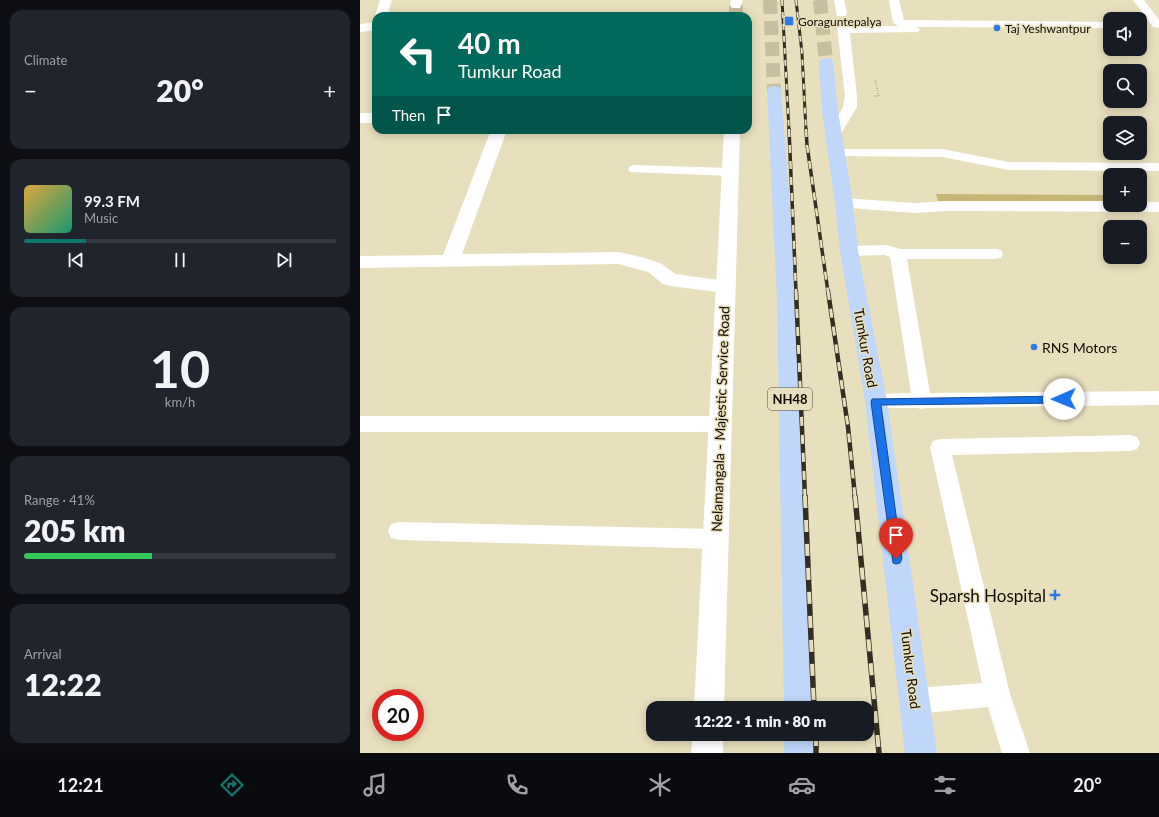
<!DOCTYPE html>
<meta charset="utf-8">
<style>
body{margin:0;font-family:Lato,sans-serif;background:#20242c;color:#f1f3f6;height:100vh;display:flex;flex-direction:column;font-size:15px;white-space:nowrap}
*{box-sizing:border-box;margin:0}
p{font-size:13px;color:#9ea1a6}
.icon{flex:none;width:22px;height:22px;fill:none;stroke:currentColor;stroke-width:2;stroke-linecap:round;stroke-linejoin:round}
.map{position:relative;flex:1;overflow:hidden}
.sheet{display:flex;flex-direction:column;gap:10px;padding:10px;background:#0d0f14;width:360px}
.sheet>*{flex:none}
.top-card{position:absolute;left:12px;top:12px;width:380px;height:122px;border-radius:12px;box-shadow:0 2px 10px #0003;background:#00695c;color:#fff;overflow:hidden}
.controls{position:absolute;left:743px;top:12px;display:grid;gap:8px}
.controls a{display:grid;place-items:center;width:44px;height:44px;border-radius:8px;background:#171b24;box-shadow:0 2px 10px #0003;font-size:20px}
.speed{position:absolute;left:12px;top:689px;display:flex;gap:8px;font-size:20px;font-weight:700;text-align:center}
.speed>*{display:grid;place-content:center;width:52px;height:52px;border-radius:50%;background:#171b24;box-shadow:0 2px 10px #0003;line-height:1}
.speed .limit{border:6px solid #d22;background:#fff;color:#111}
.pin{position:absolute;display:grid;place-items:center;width:34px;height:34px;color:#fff;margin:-41px -17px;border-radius:50% 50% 50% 0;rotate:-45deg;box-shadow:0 0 4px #0007}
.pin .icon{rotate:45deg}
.me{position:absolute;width:44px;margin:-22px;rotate:269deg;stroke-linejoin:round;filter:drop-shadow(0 0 3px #0008)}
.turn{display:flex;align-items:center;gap:14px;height:84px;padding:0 20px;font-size:18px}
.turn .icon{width:52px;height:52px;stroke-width:2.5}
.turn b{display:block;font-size:28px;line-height:34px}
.then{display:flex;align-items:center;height:38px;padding:0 20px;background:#0003;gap:8px;font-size:15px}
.big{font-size:30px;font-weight:800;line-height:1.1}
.sheet .widget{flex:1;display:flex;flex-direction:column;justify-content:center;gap:6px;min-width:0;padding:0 14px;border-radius:12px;background:#20242c}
.sheet .dial{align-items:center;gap:0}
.dial b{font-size:52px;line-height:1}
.song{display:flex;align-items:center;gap:12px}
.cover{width:48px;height:48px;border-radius:6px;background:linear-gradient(135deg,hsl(40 70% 55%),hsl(160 70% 35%))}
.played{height:4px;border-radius:2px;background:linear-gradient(90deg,#0f766e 20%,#363941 20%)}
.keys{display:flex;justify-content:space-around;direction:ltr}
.heat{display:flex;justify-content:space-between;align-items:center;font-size:22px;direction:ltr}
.charge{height:6px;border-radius:3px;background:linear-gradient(90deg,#34c759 41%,#363941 0)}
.trip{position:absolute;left:286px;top:701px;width:228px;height:40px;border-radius:12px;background:#171b24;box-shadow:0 2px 10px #0003;font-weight:800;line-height:40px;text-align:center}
.dock{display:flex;height:64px;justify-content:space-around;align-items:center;background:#090b0e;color:#9ea1a6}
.dock .icon{width:28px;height:28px}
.dock .current{color:#0f766e}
.dock b{font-size:18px;color:#f1f3f6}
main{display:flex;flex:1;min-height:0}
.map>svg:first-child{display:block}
</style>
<main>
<section class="sheet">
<div class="widget"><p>Climate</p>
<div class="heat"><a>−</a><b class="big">20°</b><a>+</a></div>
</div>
<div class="widget">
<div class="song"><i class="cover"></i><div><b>99.3 FM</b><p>Music</p></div></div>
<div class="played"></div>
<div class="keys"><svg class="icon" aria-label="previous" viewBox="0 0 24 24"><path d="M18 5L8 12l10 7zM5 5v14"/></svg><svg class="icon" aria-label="pause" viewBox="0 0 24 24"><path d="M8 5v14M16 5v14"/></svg><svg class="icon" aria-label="next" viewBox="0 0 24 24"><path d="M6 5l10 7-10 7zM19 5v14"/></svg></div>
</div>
<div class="widget dial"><b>10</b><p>km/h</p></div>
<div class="widget"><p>Range · 41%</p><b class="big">205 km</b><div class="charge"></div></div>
<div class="widget"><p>Arrival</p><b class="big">12:22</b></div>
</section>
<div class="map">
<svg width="799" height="753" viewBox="0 0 799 753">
<rect width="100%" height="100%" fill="#e8dfbc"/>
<!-- green -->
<polygon fill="#c6b575" points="576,194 750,195 750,202 578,201"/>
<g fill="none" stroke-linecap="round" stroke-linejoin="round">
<!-- secondary-tunnel -->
<polyline stroke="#c8bfa0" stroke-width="14" stroke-dasharray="14 7" stroke-linecap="butt" points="376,5 376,13"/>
<!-- trunk-tunnel -->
<g stroke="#c8bfa0" stroke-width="14" stroke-dasharray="14 7" stroke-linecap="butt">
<polyline points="410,0 414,90"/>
<polyline points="460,0 466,62"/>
</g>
<!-- path -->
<polyline stroke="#77715b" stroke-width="1.5" stroke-dasharray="0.5 2" stroke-linecap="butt" points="514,96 519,96 515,80"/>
<!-- service -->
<g fill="#fff" fill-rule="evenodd">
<polygon points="474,0 484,0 487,14 485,16 477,16"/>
<polygon points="529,0 539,0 544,20 750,22 750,28 554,27 558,28 560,30 558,32 490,33 497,96 497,107 479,137 474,138 469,137 467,134 483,107 485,96 477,26 479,24 483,23 488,26 539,26 533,23"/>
<polygon points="773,0 784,0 799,20 799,28 793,27"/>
<polygon points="477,149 582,149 649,162 799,163 799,171 649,170 582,157 472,156 470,153 472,150"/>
<polygon points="275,165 370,168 375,169 377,172 375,175 370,176 270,172 268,169 270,166"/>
<polygon points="527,245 540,249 635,249 641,250 643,254 641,258 635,259 547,259 570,393 799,391 799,405 567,408 562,409 557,408 516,408 509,406 506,401 509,396 516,394 551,393 530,257 525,255 489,256 483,255 481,251 483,247 489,246"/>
<polygon points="0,416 360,416 367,419 370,424 367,429 360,432 0,432"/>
<polygon points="770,435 777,437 780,443 777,449 770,451 592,455 650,694 670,753 642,753 628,707 555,714 546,710 542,701 546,692 555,688 622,683 570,447 573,441 580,439"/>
<polygon points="39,522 355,529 363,532 366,539 363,546 355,549 39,540 31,538 28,531 31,524"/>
</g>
<!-- minor -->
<g fill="#fff" fill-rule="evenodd">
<polygon points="20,0 32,0 27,16 16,16 16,18 15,16"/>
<polygon points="16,22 16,30 0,32 0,24"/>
<rect x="0" y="113" width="16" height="10"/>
<polygon points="131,130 147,130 102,254 259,252 285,258 302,264 315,274 373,282 376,287 373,292 366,293 310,286 303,284 288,272 259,264 0,268 0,256 83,255"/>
<polygon points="484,198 554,203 586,201 750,201 750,205 780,205 780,202 799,202 799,212 586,211 554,213 478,207 475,203 478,199"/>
</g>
<!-- secondary -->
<g fill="#fff" fill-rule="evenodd">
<polygon points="371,0 383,0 380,8 372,8 370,5"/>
<polygon points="364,130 380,130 364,708 334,708"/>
<polygon points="333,734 363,734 363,753 331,753"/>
</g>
<!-- trunk -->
<g fill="#bed7fb" fill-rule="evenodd">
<polygon points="466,58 471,59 473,62 478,111 493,203 498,251 527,401 577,753 545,753 505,401 480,251 475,203 462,111 459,62 461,59"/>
<polygon points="414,86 419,87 421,90 437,299 454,708 424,708 417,299 407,90 409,87"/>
<polygon points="424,734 454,734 456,753 424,753"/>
</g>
<!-- rail-far3 casing -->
<g stroke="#332e21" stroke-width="3">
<g id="rail-far3">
<polyline points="422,0 429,130"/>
<polyline points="436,0 442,53 446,130"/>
</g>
</g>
<!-- rail-far2 casing -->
<g stroke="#332e21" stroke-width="3.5">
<g id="rail-far2">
<polyline points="429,129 436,292"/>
<polyline points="446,129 447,145 468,292"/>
</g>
</g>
<!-- rail-far1 casing -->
<g stroke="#332e21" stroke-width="4.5">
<g id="rail-far1">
<polyline points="436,291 445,497"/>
<polyline points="468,291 488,427 495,497"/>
</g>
</g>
<!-- rail casing -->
<g stroke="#332e21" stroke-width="5.5">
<g id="rail">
<polyline points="445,496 454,708"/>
<polyline points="495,496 519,753"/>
<polyline points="456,734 456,753"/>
</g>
</g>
<!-- rail-far3 -->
<use href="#rail-far3" stroke="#e8dfbc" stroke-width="2" stroke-dasharray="6" stroke-linecap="butt"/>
<!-- rail-far2 -->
<use href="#rail-far2" stroke="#e8dfbc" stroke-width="2.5" stroke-dasharray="8" stroke-linecap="butt"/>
<!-- rail-far1 -->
<use href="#rail-far1" stroke="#e8dfbc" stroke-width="3" stroke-dasharray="9" stroke-linecap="butt"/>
<!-- rail -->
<use href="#rail" stroke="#e8dfbc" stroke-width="4" stroke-dasharray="12" stroke-linecap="butt"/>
</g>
<!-- route -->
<polygon fill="#1a73e8" stroke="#114b97" points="704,396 709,399 704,403 521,405 542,559 540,563 536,564 533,563 511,402 512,399"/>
<!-- markers -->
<g fill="#2b7ae6" stroke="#e8dfbc" stroke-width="1.5">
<rect x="424" y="16" width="10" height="10" rx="2"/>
<circle cx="637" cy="28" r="4"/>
<circle cx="674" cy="347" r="4"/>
<path d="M693 589h4v4h4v4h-4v4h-4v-4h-4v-4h4z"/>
</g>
<g text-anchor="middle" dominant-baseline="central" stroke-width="3" stroke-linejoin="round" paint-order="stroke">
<!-- far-poi labels -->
<g font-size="12" fill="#100c03" stroke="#e8dfbc" text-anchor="start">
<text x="438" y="21">Goraguntepalya</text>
<text x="645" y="28">Taj Yeshwantpur</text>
</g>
<!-- shield labels -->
<rect fill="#e8dfbc" stroke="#514b3a" stroke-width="1" x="408" y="388" width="44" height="22" rx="3"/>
<g font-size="13" font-weight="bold" fill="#100c03">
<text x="430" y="399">NH48</text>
</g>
<!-- poi labels -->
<g font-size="14" fill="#100c03" stroke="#e8dfbc" text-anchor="start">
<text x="682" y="347">RNS Motors</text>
</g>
<!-- street labels -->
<g font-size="14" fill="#100c03" stroke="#e8dfbc">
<text transform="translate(506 348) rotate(80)">Tumkur Road</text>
<text transform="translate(360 419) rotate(-88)">Nelamangala - Majestic Service Road</text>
<text transform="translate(551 669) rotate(83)">Tumkur Road</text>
</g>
<!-- near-poi labels -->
<g font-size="17" fill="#100c03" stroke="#e8dfbc" text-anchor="end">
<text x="686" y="595">Sparsh Hospital</text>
</g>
</g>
</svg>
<div class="controls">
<a><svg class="icon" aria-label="sound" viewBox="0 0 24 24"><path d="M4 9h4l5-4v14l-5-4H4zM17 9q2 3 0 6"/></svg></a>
<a><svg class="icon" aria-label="search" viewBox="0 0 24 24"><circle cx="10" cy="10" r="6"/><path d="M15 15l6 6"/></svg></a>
<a><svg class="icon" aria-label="layers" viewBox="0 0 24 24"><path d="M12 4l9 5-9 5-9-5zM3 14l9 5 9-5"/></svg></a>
<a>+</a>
<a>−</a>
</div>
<div class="speed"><div class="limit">20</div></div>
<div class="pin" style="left:536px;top:559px;background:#d93025"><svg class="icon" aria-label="arrive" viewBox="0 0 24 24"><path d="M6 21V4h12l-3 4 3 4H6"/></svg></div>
<svg class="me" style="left:704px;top:399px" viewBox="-20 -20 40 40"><circle r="19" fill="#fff"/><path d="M0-13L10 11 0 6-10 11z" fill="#1a73e8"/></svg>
<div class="trip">12:22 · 1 min · 80 m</div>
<div class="top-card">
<div class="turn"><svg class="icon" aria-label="left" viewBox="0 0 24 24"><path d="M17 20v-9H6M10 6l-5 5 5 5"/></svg><div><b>40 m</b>Tumkur Road</div></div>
<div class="then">Then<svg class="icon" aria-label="arrive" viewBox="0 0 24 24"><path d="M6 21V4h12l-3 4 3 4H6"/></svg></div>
</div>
</div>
</main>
<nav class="dock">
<b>12:21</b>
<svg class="icon current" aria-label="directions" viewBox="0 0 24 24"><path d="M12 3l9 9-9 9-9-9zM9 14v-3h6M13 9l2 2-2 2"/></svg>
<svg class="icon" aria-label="music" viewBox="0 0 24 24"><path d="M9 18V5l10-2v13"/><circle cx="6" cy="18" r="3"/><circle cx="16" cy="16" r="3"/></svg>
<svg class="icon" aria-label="phone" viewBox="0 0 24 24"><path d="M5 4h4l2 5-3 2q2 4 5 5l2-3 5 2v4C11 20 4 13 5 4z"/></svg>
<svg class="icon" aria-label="climate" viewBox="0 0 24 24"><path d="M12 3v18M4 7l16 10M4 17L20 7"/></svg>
<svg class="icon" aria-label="car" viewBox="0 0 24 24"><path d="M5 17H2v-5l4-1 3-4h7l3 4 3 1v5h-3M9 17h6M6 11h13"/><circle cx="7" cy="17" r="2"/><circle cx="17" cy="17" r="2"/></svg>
<svg class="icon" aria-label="filters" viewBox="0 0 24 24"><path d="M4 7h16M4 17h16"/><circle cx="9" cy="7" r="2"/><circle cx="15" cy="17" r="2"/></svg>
<b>20°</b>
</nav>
